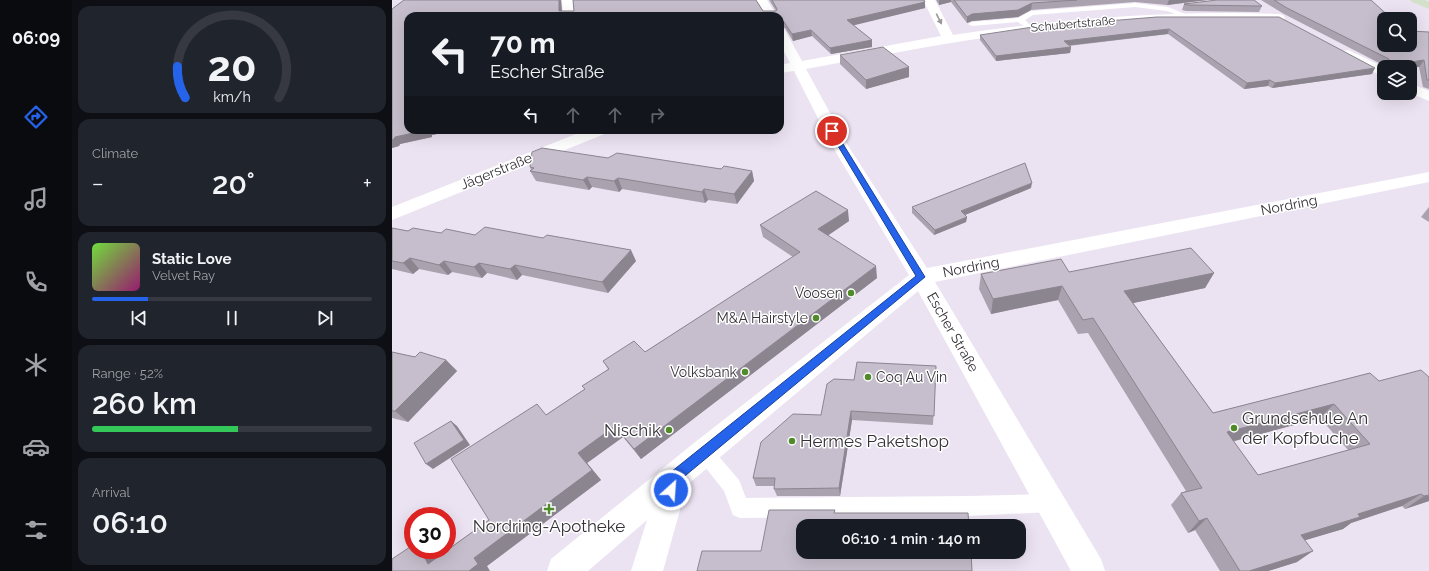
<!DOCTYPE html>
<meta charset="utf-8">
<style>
body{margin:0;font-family:Raleway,sans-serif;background:#20242c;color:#f1f3f6;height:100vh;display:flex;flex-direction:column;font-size:15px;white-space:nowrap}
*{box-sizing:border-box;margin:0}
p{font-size:13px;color:#9ea1a6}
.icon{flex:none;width:22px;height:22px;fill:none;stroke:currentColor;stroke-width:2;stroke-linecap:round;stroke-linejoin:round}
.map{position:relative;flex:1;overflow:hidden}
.side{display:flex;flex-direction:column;gap:6px;padding:6px;background:#0d0f14;width:320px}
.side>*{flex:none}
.hud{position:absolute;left:12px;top:12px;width:380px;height:122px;border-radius:12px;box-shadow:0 4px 16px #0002;background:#171b24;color:#f1f3f6;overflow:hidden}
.fabs{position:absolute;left:985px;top:12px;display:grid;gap:8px}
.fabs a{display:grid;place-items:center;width:40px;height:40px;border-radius:8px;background:#171b24;box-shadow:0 4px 16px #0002;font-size:20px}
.speed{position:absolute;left:12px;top:507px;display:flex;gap:8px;font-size:20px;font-weight:700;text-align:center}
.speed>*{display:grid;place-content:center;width:52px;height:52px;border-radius:50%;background:#171b24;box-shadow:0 4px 16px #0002;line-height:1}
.speed .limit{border:6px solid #d22;background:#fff;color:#111}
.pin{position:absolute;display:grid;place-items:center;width:34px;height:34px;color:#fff;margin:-17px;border:2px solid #fff;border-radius:50%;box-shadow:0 1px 4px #0007}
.me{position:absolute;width:44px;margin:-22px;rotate:26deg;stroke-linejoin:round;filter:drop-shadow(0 0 3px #0008)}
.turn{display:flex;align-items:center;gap:14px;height:84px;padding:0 20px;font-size:18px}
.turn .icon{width:52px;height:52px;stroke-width:2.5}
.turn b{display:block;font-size:28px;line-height:34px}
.lanes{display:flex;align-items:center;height:38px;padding:0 20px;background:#0003;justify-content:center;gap:20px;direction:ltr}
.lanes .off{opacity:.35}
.big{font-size:30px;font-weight:600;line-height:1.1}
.side .card{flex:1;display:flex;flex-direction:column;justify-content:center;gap:6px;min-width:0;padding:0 14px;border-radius:12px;background:#20242c}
.side .dial{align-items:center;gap:0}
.dial svg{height:104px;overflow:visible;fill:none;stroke:#363941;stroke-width:7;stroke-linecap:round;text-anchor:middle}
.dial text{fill:#f1f3f6;stroke:none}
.song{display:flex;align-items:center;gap:12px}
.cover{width:48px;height:48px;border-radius:6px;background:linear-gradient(135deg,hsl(100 70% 55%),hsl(320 70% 35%))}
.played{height:4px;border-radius:2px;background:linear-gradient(90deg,#2563eb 20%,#363941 20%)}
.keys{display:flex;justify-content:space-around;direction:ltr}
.heat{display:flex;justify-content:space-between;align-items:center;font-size:22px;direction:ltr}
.charge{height:6px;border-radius:3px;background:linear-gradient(90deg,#34c759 52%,#363941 0)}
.trip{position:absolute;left:404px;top:519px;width:230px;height:40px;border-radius:12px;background:#171b24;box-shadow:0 4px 16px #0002;font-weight:600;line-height:40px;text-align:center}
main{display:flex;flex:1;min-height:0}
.tab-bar{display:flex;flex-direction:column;width:72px;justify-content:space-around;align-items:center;background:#090b0e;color:#9ea1a6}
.tab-bar .icon{width:28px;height:28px}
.tab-bar .active{color:#2563eb}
.tab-bar b{font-size:18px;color:#f1f3f6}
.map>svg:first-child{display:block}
</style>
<main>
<nav class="tab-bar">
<b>06:09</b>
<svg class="icon active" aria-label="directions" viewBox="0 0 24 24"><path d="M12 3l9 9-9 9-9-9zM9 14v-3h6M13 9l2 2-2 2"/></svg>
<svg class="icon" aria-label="music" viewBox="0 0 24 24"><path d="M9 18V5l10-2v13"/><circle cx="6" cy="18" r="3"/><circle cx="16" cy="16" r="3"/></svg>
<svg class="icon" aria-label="phone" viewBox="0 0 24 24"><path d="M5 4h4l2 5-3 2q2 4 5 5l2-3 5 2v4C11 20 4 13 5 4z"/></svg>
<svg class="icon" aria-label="climate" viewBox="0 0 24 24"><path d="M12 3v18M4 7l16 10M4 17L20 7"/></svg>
<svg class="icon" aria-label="car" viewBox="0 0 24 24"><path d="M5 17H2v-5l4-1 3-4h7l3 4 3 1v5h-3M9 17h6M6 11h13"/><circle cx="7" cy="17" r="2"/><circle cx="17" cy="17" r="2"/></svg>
<svg class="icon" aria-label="filters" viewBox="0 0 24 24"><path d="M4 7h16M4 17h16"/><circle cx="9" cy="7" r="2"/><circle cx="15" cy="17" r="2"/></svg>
</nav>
<section class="side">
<div class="card dial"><svg viewBox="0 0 100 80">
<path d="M14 69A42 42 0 1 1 86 69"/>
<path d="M14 69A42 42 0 0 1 8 45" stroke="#2563eb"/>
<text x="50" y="56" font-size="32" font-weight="700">20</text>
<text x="50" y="72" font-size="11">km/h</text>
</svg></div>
<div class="card"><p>Climate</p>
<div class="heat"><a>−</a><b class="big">20°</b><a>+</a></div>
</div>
<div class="card">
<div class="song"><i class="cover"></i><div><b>Static Love</b><p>Velvet Ray</p></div></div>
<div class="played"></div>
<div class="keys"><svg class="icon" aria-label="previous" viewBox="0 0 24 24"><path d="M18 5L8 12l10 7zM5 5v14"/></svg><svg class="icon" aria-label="pause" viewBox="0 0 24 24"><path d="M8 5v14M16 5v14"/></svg><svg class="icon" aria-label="next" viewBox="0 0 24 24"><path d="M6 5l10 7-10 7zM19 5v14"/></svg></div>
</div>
<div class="card"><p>Range · 52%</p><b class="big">260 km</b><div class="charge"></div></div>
<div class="card"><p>Arrival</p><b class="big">06:10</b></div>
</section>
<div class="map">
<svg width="1037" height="571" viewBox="0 0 1037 571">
<rect width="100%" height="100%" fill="#ece3f2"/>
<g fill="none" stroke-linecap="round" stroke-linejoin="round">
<!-- lane -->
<g fill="#fff" fill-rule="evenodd">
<polygon points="743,3 776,7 798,16 794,18 775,11 743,7 641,15 633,20 641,28 637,30 626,22 580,26 576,24 580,22 626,18 639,11"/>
<polygon points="312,444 318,446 347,480 354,498 577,496 658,494 665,496 668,503 665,510 658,512 577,516 348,518 341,515 332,491 306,458 303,452 306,446"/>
</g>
<!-- street -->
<g fill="#fff" fill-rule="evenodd">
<polygon points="170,0 182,0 183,16 171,16"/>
<polygon points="363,0 375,0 385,16 373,16"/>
<path d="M531,0h12l18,35c109,-16 216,-25 326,-21l4,1 2,3 -2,3 -4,1c-69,-3 -137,-2 -206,5 -90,8 -178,26 -267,42l41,75 80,124 502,-96v10l-494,100 166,277 4,12h-34l-153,-280 -231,194 -24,86h-32l16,-51 -59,51h-41l4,-12 143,-116 215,-168 -78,-131 -37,-73 -14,2v-8l10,-2 -10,-19v-16l4,1 2,3 16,29 139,-25z"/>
<polygon points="956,50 992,67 992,77 951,57 949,54 951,51"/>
<polygon points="1018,83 1037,91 1037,101 1018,93"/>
<polygon points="194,130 217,130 215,133 0,220 0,207"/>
</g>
<!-- secondary -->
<polygon fill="#d3e1cb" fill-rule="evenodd" points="1018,0 1033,0 1037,2 1037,9 1020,2"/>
</g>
<!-- wall -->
<g fill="#aaa3af" fill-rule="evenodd">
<polygon points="12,0 169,0 170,11 182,11 181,0 364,0 371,11 384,11 377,0 532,0 533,2 533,8 461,25 480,40 480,47 439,54 420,36 401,41 393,28 388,27 388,16 16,16 16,130 65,130 40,135 40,137 8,144 7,146 0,148 0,9"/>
<polygon points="544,0 815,0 775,5 743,2 639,10 626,17 580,21 575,23 559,2 547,5"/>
<polygon points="869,0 979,0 992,45 1037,32 1037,89 1031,87 1027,67 993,67 993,66 892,14"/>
<polygon points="792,4 870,6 867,12 794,11 790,10"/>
<polygon points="765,17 980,74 880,88 876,86 852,89 776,34 677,46 679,47 678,53 604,61 588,40 588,35"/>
<polygon points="448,55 517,67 517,77 474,89 448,64"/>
<polygon points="216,158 329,169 360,171 362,181 345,204 316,200 313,203 230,189 227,192 200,187 197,190 144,181 138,171 139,170 138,167"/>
<polygon points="639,188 573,215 575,217 574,222 542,235 520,213 520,207"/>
<polygon points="1037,207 1037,222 1029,217"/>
<polygon points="457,221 436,235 485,278 249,459 231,437 195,463 209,480 95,566 0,571 40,551 44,558 97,520 155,414 193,389 216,369 211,361 253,352 401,257 371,237 368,225"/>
<polygon points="0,228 16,231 83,235 244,261 216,293 130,275 125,280 95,273 90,278 60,272 56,275 27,269 21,274 0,269"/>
<path d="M822,273l-9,15 -72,15 80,110 157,-40 59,128 -24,8 -3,-3 -51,17 -8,6 -38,11 -8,22 -29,9h-48l-25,-41 -7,3 -17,-28 10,-12 5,-2 -98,-158 -10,1 -20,-34 -67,14 -12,-25 2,-15zM928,418l28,32 -90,25 -25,-34z"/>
<polygon points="0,352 23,357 54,360 65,371 16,422 0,418"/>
<polygon points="544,366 541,425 460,420 448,496 385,496 382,489 382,486 364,486 361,478 429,415 462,380"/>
</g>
<!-- shaded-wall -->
<g fill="#8b858f">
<polygon points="167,0 169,0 170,16 167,11"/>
<polygon points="547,0 559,0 559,2 547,5"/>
<polygon points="777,0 815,0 775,5"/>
<polygon points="533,2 533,8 455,27 455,20"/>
<polygon points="640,3 639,10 626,17 580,21 575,23 575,17 580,14"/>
<polygon points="777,29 776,34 671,46 672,41"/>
<polygon points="419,30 420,36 401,41 400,34"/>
<polygon points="480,40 480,47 439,54 438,48"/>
<polygon points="679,47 678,53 604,61 604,56"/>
<polygon points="1032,60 1027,67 1018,68 1018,67 997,67 998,65"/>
<polygon points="517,67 517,77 474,89 474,80"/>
<polygon points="983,68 980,74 880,88 883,83"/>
<polygon points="878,80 876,86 852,89 855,83"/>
<polygon points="35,130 65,130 40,135 40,137 8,144 7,146 0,148 0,140 3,137"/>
<polygon points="360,171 362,181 345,204 342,194"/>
<polygon points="195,177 200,187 197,190 191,180"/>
<polygon points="226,178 230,189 227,192 222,181"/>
<polygon points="640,183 639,188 568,217 569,211"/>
<polygon points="312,189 316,200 313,203 310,192"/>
<polygon points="456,210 457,221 428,241 426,229"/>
<polygon points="575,217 574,222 542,235 543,230"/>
<polygon points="239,250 244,261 216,293 210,282"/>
<polygon points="18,258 27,269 21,274 11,263"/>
<polygon points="52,261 60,272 56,275 47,265"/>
<polygon points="87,263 95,273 90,278 82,267"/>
<polygon points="123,265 130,275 125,280 118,269"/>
<polygon points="484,266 485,278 249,459 242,449"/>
<polygon points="822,273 813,288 727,306 732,291"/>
<polygon points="670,286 666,300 599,314 601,299"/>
<polygon points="54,360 65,371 16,422 3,411"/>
<polygon points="942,404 928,418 824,446 835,432"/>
<polygon points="459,411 460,420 448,496 447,488"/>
<polygon points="59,421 65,426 78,445 41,469 34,464"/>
<polygon points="223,426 231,437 195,463 209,480 95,566 98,571 77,571 82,558 186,453"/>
<polygon points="1029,494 1010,506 959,523 951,529 894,546 909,535 966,514"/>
<polygon points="1037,495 1037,501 1013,509 1032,496"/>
<polygon points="815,518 803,530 796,533 807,521"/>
<polygon points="29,550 38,550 40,551 50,571 36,564"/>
<polygon points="921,551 905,562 876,571 857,571"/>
</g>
<!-- building -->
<g fill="#c6becc" stroke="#8b858f" fill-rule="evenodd">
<polygon points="12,0 167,0 167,11 182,11 181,0 364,0 371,11 384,11 385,9 380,0 532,0 533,2 455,20 480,40 438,48 419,30 400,34 392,22 388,20 388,16 16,16 16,130 35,130 3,137 2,139 0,140 0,9"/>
<polygon points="562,0 685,0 640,3 626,10 580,14 575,17"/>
<polygon points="825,0 862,0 870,6 796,5 792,4"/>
<polygon points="882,0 979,0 1000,19 992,19 992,45 1018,45 1018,31 1037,32 1037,80 1035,80 1032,60 998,65 997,59 895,8"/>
<polygon points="765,17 887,17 983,68 883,83 878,80 855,83 777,29 672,41 679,47 604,56 588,35 641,27"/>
<polygon points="491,47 517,67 474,80 448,55"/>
<polygon points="150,148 216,158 225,153 329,169 332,166 360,171 342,194 312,189 310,192 226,178 222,181 195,177 191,180 138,171 142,168 138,167 140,152"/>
<polygon points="633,163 640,183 569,211 575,217 543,230 520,207"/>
<polygon points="424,191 456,210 426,229 484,266 242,449 223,426 186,453 200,470 82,558 86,564 77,571 0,571 0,559 21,545 21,550 29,550 36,564 97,520 59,459 145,404 154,415 193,389 190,386 217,369 211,361 242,341 253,352 408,252 368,225"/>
<polygon points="93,227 151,238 155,235 239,250 210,282 123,265 118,269 87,263 82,267 52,261 47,265 18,258 11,263 0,261 0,228 16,231 21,228 49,233 54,229 83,235"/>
<path d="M799,248l23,25 -90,18 89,122 157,-40 9,8 42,-11 8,7v118l-5,1 -3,-2 -63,20 2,3 -59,18 12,16 -64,20h-9l-33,-53 -8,3 -18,-28 21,-5 -109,-170 -10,2 -21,-34 -69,13 -12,-25 80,-15 8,13zM942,404l36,40 -112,31 -31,-43z"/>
<polygon points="0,352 23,357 28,352 54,360 3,411 0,411"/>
<polygon points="465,362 544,366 542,416 459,411 447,488 382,489 383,478 361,478 369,442 401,414 429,415 435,384 442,379 462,380"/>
<polygon points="59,421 72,440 34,464 22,443"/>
<polygon points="377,510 443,510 442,513 576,513 577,526 411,526 411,552 579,552 580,571 305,571 310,551 369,551"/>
</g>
<!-- one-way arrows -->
<defs><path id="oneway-solid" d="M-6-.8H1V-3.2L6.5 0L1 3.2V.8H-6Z"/></defs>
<use fill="#9a989b" href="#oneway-solid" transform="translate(547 19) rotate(63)"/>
<!-- route -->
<polygon fill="#2563eb" stroke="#184099" points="438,129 443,131 533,277 288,480 283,494 279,496 275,494 273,490 279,472 524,276 437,131"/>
<!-- markers -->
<g fill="#4f8b29" stroke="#fff" stroke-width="1.5">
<circle cx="459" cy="293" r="4"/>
<circle cx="424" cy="318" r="4"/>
<circle cx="353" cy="372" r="4"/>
<circle cx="476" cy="377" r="4"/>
<circle cx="842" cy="428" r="4"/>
<circle cx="277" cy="430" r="4"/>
<circle cx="400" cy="441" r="4"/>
<path d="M155 503h4v4h4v4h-4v4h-4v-4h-4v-4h4z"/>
</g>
<g text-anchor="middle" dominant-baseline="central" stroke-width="3" stroke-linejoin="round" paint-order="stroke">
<!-- far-street labels -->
<g font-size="12" fill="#353137" stroke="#fff">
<text transform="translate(681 24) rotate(-5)">Schubertstraße</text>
</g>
<!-- street labels -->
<g font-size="14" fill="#353137" stroke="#fff">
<text transform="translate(104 171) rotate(-22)">Jägerstraße</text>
<text transform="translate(897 205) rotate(-11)">Nordring</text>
<text transform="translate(579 267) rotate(-11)">Nordring</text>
<text transform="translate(561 332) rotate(60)">Escher Straße</text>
</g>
<!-- poi labels -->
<g font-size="14" fill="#353137" stroke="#fff" text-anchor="end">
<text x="451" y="293">Voosen</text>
<text x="416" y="318">M&amp;A Hairstyle</text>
<text x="345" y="372">Volksbank</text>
<text x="484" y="377" text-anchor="start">Coq Au Vin</text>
</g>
<!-- near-poi labels -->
<g font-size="17" fill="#353137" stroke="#fff" text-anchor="start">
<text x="850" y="418">Grundschule An<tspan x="850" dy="20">der Kopfbuche</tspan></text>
<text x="269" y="430" text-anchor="end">Nischik</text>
<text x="408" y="441">Hermes Paketshop</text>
<text x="157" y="526" text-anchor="middle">Nordring-Apotheke</text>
</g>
</g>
</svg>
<div class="fabs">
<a><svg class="icon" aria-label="search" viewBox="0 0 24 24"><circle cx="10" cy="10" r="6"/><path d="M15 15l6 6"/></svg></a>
<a><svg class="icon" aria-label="layers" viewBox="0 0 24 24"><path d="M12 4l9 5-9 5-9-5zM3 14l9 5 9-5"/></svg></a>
</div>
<div class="speed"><div class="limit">30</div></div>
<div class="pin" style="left:440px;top:131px;background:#d93025"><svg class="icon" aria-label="arrive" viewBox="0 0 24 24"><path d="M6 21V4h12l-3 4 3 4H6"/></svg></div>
<svg class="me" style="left:279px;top:490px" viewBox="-20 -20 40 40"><circle r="17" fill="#2563eb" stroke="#fff" stroke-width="3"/><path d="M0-11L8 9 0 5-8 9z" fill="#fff"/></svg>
<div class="trip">06:10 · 1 min · 140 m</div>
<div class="hud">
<div class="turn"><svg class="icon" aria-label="left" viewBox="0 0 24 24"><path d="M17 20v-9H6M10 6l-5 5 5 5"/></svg><div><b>70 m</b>Escher Straße</div></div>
<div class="lanes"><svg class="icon" aria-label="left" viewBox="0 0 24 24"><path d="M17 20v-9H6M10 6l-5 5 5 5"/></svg><svg class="icon off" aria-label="ahead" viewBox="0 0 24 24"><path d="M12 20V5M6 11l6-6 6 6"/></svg><svg class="icon off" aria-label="ahead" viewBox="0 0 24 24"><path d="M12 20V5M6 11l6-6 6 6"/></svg><svg class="icon off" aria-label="right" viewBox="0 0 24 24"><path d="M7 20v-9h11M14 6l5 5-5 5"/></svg></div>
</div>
</div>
</main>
